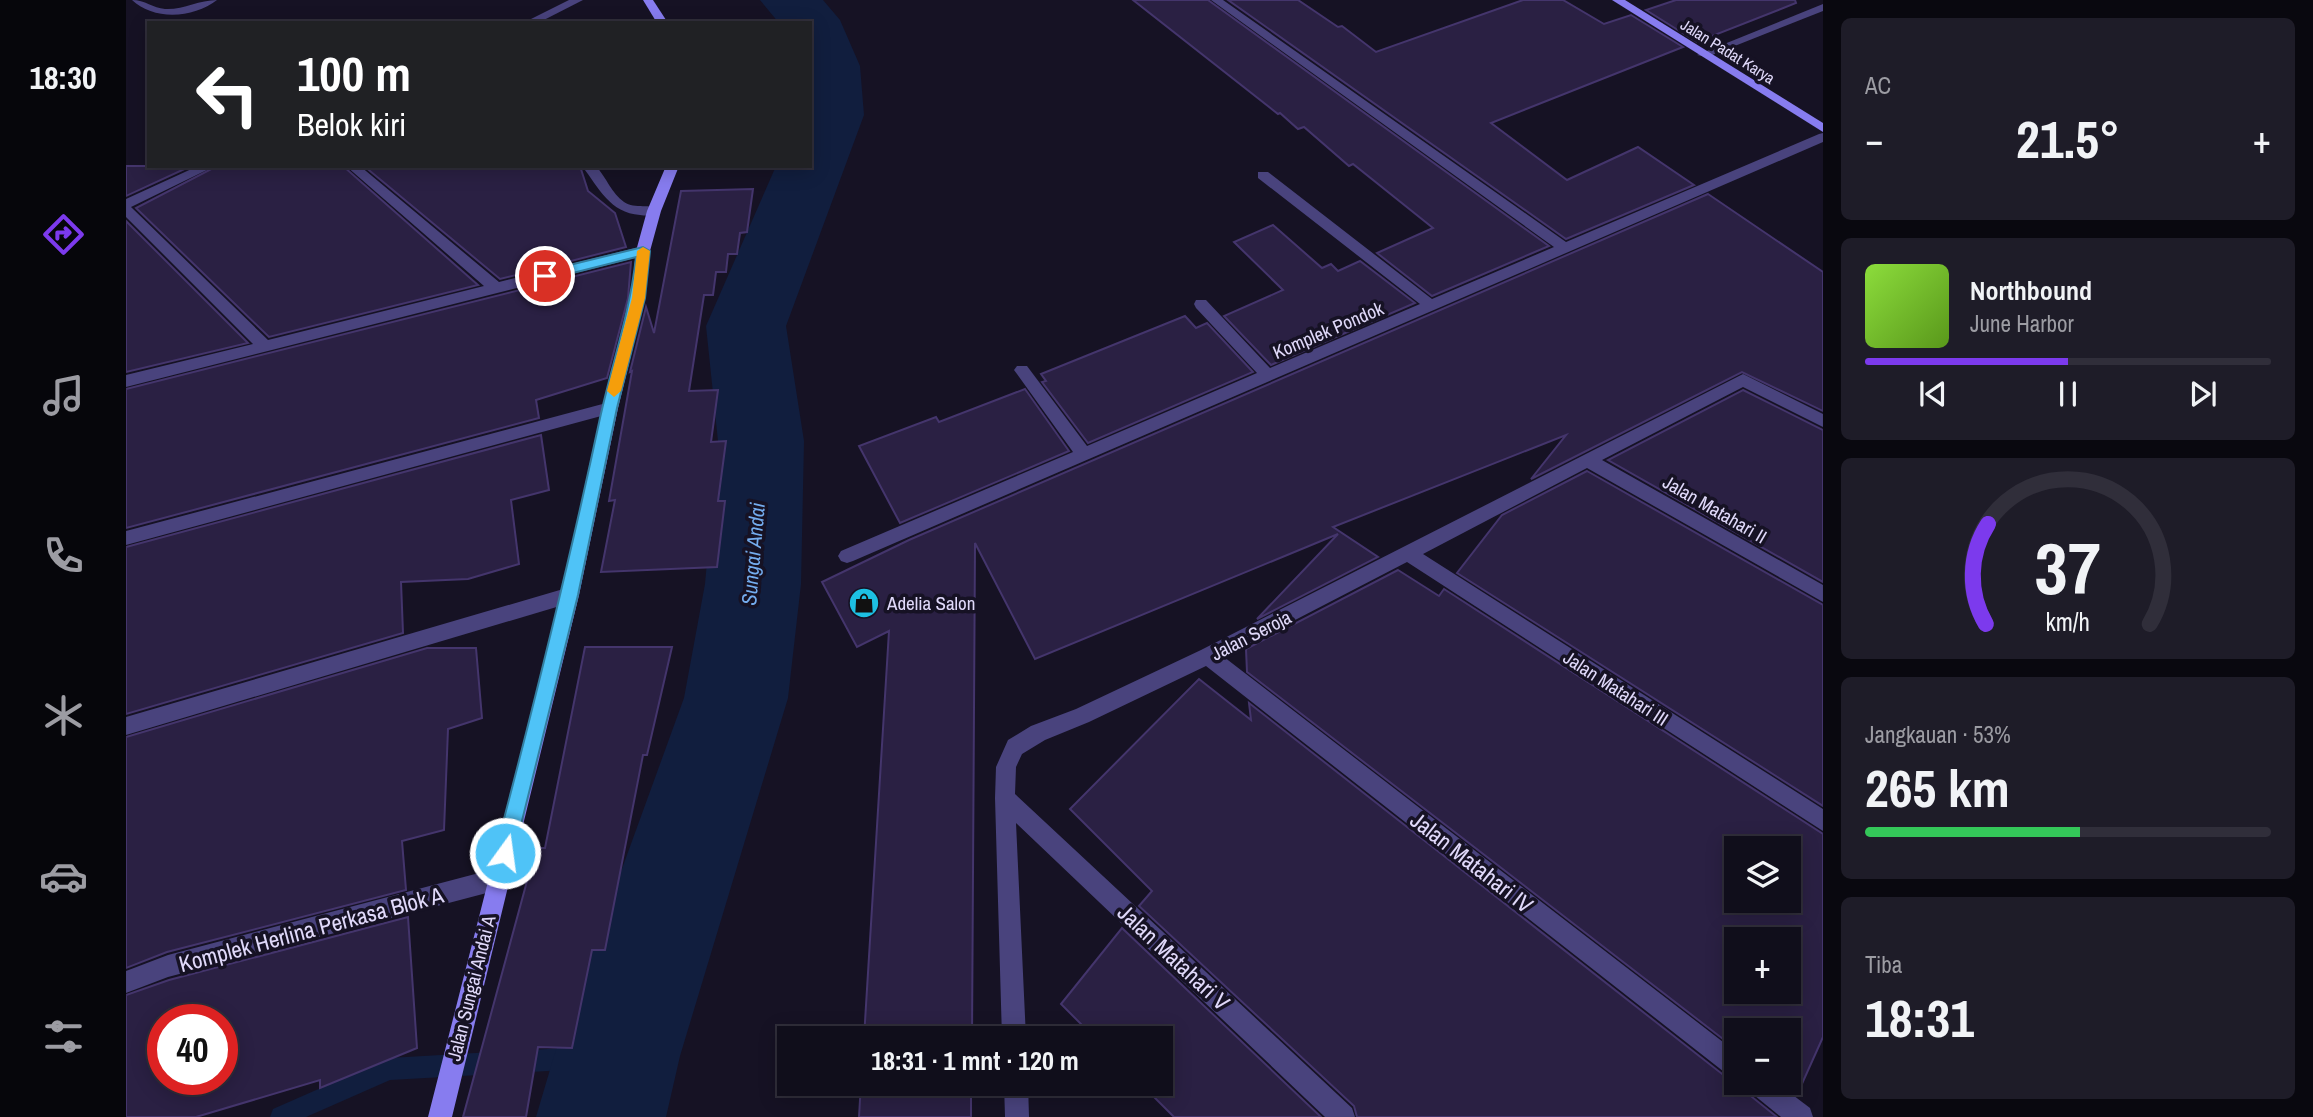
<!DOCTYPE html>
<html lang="id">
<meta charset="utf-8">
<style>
body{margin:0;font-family:"Archivo Narrow",sans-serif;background:#1e1c28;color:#f1f3f6;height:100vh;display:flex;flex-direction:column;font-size:26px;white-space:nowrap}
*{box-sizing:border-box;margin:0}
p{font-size:23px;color:#9c9ca3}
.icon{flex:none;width:38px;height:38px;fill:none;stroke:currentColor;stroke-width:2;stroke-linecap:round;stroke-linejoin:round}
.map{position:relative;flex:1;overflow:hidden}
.drawer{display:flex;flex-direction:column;gap:18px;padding:18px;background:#09080f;width:490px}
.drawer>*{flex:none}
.top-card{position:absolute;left:21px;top:21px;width:665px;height:147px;border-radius:0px;box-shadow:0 4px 18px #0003,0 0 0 2px #302e3a;background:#202124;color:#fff;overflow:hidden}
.tools{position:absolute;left:1598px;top:836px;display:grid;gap:14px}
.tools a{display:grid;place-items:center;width:77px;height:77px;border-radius:0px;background:#100e1b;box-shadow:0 4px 18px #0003,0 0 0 2px #302e3a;font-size:35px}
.speed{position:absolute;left:21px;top:1004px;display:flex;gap:14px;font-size:35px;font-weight:700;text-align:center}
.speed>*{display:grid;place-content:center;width:91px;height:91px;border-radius:50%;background:#100e1b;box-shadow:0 4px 18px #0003,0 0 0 2px #302e3a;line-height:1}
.speed .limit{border:10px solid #d22;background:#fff;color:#111}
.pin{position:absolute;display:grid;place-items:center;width:60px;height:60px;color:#fff;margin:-30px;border:4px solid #fff;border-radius:50%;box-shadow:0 2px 7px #0007}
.me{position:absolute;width:77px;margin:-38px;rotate:14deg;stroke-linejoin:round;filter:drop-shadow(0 0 5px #0008)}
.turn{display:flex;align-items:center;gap:24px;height:147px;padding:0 35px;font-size:32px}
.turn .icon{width:91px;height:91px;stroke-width:2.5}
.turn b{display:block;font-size:49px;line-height:60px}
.big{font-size:52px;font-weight:700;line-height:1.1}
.drawer .card{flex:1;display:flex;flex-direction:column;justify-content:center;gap:10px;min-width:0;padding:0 24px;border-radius:10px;background:#1e1c28}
.drawer .dial{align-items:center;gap:0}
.dial svg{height:182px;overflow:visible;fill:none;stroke:#302e3a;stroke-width:7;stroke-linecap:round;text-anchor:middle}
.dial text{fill:#f1f3f6;stroke:none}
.song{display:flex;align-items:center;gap:21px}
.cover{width:84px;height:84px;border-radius:10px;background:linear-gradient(135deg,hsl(90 70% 55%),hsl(90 70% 35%))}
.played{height:7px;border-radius:4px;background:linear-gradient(90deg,#7c3aed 50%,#302e3a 50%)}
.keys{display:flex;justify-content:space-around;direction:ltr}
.heat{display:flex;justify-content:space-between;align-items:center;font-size:38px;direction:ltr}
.charge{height:10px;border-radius:5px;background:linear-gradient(90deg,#34c759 53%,#302e3a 0)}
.trip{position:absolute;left:651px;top:1026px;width:396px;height:70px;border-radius:0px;background:#100e1b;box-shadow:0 4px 18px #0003,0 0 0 2px #302e3a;font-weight:700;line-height:70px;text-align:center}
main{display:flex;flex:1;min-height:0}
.tabs{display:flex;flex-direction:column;width:126px;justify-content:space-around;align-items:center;background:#06060b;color:#9c9ca3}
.tabs .icon{width:49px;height:49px}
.tabs .active{color:#7c3aed}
.tabs b{font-size:32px;color:#f1f3f6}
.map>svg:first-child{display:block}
</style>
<main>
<nav class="tabs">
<b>18:30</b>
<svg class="icon active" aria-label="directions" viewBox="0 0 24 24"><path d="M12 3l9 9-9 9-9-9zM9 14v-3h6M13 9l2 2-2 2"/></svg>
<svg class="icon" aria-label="music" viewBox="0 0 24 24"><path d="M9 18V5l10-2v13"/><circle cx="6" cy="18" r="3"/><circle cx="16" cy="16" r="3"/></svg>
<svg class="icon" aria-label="phone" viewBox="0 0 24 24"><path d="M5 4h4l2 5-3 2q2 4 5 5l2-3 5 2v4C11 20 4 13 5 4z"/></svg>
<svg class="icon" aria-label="climate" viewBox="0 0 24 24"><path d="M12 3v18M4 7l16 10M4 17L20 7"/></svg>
<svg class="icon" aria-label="car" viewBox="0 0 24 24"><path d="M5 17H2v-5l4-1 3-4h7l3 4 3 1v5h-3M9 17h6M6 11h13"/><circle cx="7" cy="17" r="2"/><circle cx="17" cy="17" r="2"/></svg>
<svg class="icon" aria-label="filters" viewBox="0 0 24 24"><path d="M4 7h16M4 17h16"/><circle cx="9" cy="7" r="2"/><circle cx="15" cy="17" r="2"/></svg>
</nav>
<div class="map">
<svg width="1697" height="1117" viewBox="0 0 1697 1117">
<rect width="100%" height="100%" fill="#161224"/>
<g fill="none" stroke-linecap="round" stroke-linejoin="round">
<!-- stream -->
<polygon fill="#111e3e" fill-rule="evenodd" points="491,1045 498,1049 502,1056 498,1063 491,1067 264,1080 180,1117 144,1117 147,1109 263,1058"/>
<!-- river -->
<polygon fill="#111e3e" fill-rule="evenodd" points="634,0 697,0 714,20 734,66 738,115 660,326 678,441 675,584 662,698 554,1056 540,1117 410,1117 428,1056 558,698 579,584 592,441 580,326 650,166 684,166 684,23 653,23"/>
</g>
<!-- building -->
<g fill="#2a2043" stroke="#44356c" stroke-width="2" fill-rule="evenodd">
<polygon points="1007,0 1082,0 1423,246 1306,296 1251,253 1307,228 1227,164 1223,166 1178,127 1172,129 1154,113 1152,114"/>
<polygon points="1102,0 1172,0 1212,27 1216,26 1250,52 1397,0 1437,0 1478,24 1505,15 1557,47 1365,123 1441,180 1512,147 1568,185 1440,239"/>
<polygon points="1550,0 1669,0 1670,3 1571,42 1520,10"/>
<polygon points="0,166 65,166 0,196"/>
<polygon points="91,166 217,166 352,285 143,337 10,208"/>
<polygon points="238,166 454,166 462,191 489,213 500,247 374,279"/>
<polygon points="627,189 621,232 614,233 611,254 602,254 600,272 590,272 587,295 578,295 563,391 592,390 585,442 600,441 592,501 599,501 591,567 475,572 489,500 483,501 506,371 504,372 520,307 528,333 555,191"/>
<polygon points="1582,194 1697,272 1697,411 1616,372 1405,479 1440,435 1207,527 1252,557 1131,619 1212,534 909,659 849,543 846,1038 738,1038 763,631 731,647 696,582 783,540"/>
<polygon points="0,221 122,343 0,372"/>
<polygon points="1147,225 1196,268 1205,264 1212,271 1234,261 1289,303 1145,365 1098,316 1157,290 1108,242"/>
<polygon points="505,262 502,298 481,378 410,400 413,418 0,528 0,389"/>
<polygon points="1059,316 1070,328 1081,323 1127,372 962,443 916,382 920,381 915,374"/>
<polygon points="899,389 943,451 774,523 733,446 810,417 813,422"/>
<polygon points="1617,390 1697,430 1697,582 1482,460"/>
<polygon points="415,435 423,490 385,500 393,564 342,579 275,582 277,633 0,714 0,547"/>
<polygon points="1461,471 1697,605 1697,806 1331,573 1376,515"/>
<path d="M1272,570l41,26 5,-7 379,245v203l-26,58 -15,-12h6v-52h-52v18l-489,-377 -1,-23zM1610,849h52v52h-52zM1610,940h52v52h-52z"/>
<polygon points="459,647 546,647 521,755 517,755 479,950 466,950 446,1048 412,1047 400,1117 337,1117 410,848 419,848"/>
<polygon points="301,648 350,648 356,718 322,729 318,830 276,841 280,890 41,952 0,968 0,737"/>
<polygon points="1073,679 1125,720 1123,703 1600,1077 1610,1083 1617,1083 1621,1093 1651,1117 1231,1117 1228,1106 1013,906 1026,891 944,809"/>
<path d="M282,917l9,131 -97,40v-8l-124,37h-70v-122l43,-15zM37,1020h59v60h-59z"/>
<polygon points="996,928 1195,1117 1048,1117 1014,1083 1034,1083 1034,1038 969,1038 935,1004"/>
<polygon points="735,1083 845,1083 845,1117 733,1117"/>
</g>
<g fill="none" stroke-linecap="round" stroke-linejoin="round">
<!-- street -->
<g fill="#49437d" fill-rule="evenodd">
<path d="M6,0c13,0 21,8 33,9 18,1 34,-9 52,-9 -23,18 -63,21 -85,0z"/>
<polygon points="443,0 457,0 412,23 397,23"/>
<polygon points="1085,0 1097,0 1440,242 1693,134 1697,133 1697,142 727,561 721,563 715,561 712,556 715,551 947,452 891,374 888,370 891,366 901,366 961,446 1131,373 1070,308 1068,304 1070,300 1080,300 1144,368 1294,304 1132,178 1132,172 1142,172 1306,299 1428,247"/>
<polygon points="1697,4 1697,11 1581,57 1571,55"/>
<polygon points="72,166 89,166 5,207 142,340 358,286 220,166 234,166 373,282 517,246 524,251 517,256 0,387 0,375 127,344 0,217 0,199"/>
<path d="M456,166h14c10,11 16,28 28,36 11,8 27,0 37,9 -6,5 -13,5 -21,4 -30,-2 -41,-27 -58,-49z"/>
<polygon points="1617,374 1697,414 1697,427 1617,387 1476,460 1697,585 1697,602 1461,468 1297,554 1697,809 1697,831 1281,562 1098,657 1610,1052 1610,1079 1602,1075 1080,666 963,722 919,740 896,754 890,767 889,794 1226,1108 1229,1117 1199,1117 890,823 900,1038 876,1038 869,798 870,767 882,740 905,726 950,709 1075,650"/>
<polygon points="484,402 490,404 492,408 490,412 0,545 0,531"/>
<polygon points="444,587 450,589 453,595 450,601 444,603 0,735 0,717"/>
<polygon points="372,868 380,871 383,879 380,887 372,890 42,977 0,993 0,971 42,955"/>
<polygon points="878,1083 902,1083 903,1117 879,1117"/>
<polygon points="1619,1083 1651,1083 1684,1108 1687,1117 1655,1117 1623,1091"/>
</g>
<!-- secondary -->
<g fill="#877cef" fill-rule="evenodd">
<polygon points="517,0 527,0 542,23 531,23"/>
<polygon points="1486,0 1499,0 1697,123 1697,132"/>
<polygon points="540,166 553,166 535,211 524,251 519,298 492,408 453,595 326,1117 302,1117 435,595 476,408 505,298 510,251 521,211"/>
</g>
</g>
<!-- route -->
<path fill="#4fc3f7" stroke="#337fa1" stroke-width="2" d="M517,247l7,4 -5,47 -28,110 -39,187 -64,258 -3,7 -6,3 -7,-3 -3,-7c38,-144 74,-289 105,-435 12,-54 30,-106 36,-161l-91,23 -6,-4 6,-5z"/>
<!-- slow -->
<polygon fill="#f59e0b" points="517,247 524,251 519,298 495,391 488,397 481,391 506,298 511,251"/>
<!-- icons -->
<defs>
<g id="shop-disc" transform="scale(1.575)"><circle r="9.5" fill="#1dc0e3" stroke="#161224"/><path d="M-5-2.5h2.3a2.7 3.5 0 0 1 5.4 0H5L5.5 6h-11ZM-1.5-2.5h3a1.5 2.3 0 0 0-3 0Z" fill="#111"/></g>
</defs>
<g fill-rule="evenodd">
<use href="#shop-disc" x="738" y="603"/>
</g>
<g text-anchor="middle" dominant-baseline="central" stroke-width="7" stroke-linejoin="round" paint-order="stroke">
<!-- far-street labels -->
<g font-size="16" fill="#e0d9fa" stroke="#161224">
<text transform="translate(1602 51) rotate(32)">Jalan Padat Karya</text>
</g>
<!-- street labels -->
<g font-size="19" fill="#e0d9fa" stroke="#161224">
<text transform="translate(1202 330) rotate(-23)">Komplek Pondok</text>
<text transform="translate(1589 509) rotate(30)">Jalan Matahari II</text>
<text transform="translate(1125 635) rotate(-27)">Jalan Seroja</text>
<text transform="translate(1490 688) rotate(33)">Jalan Matahari III</text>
<text transform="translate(345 988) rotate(-76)">Jalan Sungai Andai A</text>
</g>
<!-- poi labels -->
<g font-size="19" fill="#e0d9fa" stroke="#161224" text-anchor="start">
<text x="761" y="603">Adelia Salon</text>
</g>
<!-- water labels -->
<g font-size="21" font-style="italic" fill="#74acee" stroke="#161224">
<text transform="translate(627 554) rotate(-85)">Sungai Andai</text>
</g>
<!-- near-street labels -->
<g font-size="23" fill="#e0d9fa" stroke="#161224">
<text transform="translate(1346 862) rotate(38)">Jalan Matahari IV</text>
<text transform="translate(185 929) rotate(-15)">Komplek Herlina Perkasa Blok A</text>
<text transform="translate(1048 957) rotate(43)">Jalan Matahari V</text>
</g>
</g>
</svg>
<div class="tools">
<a><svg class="icon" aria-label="layers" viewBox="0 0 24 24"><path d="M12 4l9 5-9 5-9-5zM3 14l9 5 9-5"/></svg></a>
<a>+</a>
<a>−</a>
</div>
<div class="speed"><div class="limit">40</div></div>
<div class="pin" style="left:419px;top:276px;background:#d93025"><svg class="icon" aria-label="arrive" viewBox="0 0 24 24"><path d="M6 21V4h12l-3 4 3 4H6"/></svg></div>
<svg class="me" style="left:379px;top:853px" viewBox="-20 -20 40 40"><circle r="17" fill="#4fc3f7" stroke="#fff" stroke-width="3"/><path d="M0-11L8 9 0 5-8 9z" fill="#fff"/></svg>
<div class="trip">18:31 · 1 mnt · 120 m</div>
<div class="top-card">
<div class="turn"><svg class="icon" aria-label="left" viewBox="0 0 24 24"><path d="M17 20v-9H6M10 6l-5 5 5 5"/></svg><div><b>100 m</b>Belok kiri</div></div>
</div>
</div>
<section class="drawer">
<div class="card"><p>AC</p>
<div class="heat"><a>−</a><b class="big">21.5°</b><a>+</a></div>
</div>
<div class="card">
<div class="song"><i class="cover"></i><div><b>Northbound</b><p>June Harbor</p></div></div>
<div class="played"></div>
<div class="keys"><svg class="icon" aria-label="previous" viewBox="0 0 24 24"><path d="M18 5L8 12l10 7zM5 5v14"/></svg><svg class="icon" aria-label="pause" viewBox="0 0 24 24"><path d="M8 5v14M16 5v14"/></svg><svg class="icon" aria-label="next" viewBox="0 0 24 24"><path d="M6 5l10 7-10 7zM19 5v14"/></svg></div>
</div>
<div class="card dial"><svg viewBox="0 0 100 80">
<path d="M14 69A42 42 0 1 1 86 69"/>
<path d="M14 69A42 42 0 0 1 15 25" stroke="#7c3aed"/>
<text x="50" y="56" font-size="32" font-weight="700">37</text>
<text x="50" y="72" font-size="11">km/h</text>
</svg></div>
<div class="card"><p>Jangkauan · 53%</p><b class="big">265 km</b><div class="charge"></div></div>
<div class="card"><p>Tiba</p><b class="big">18:31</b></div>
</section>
</main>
